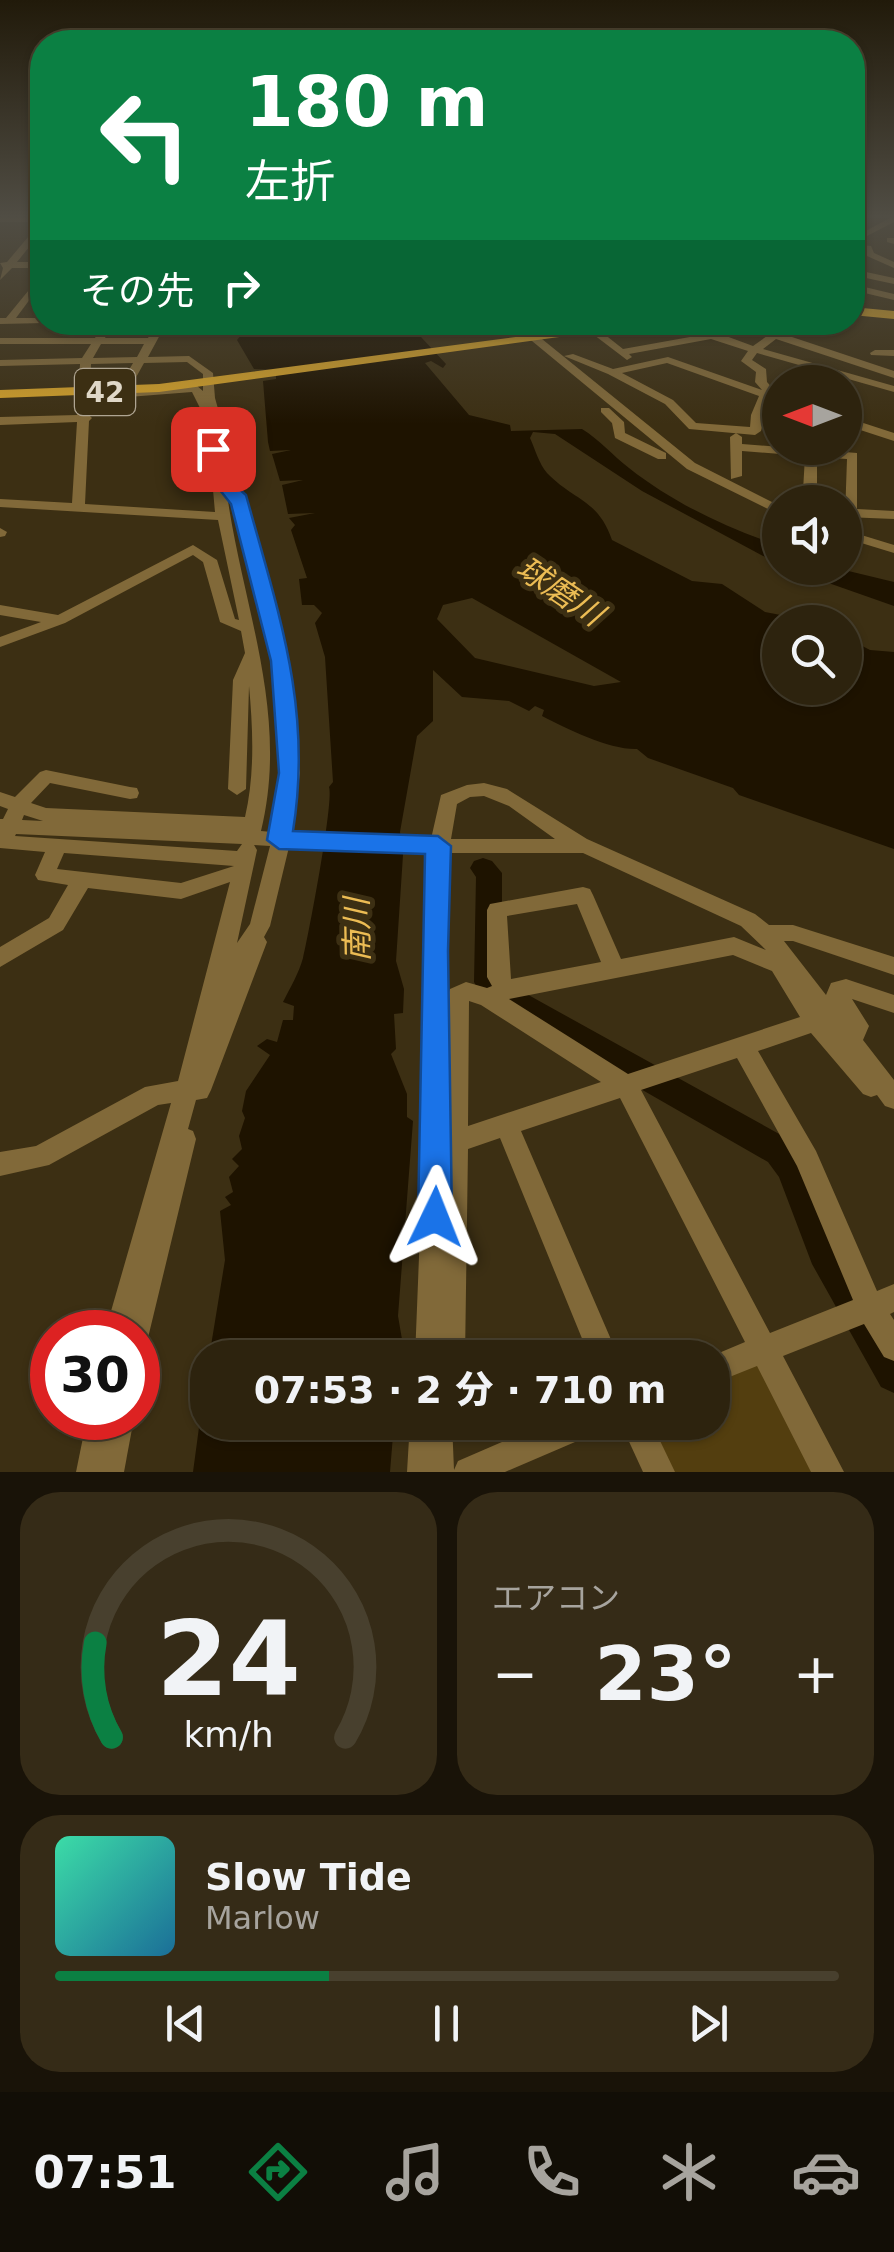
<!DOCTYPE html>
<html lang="ja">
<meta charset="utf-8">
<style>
body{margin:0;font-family:"DejaVu Sans","Noto Sans JP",sans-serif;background:#352b17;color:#f1f3f6;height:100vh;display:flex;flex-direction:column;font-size:38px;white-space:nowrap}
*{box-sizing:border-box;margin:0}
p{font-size:32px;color:#a7a49e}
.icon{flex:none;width:55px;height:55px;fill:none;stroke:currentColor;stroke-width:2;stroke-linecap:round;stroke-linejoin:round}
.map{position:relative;height:1472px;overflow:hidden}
.sheet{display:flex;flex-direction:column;gap:20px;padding:20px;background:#191308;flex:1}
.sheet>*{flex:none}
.top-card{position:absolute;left:30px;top:30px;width:835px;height:305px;border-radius:40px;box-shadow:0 2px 8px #0004,0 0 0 2px #48402e;background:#0b8043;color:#fff;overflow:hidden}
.needle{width:65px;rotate:270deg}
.tools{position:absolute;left:762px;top:365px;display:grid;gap:20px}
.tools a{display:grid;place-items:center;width:100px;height:100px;border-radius:50%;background:#2d230e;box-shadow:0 2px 8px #0004,0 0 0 2px #48402e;font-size:50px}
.speed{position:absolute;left:30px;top:1310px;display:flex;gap:20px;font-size:50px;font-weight:700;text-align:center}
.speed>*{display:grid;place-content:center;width:130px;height:130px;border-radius:50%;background:#2d230e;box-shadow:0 2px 8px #0004,0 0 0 2px #48402e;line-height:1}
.speed .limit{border:15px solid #d22;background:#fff;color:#111}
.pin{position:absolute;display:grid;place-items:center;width:85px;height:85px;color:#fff;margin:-42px;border-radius:20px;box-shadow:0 5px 15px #0006}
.me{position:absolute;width:110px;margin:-55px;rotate:2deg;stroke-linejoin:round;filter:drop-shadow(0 0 8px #0008)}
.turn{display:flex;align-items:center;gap:35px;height:210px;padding:0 50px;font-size:45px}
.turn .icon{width:130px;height:130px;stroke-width:2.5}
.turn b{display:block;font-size:70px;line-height:85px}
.then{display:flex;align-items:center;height:95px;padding:0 50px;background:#0003;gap:20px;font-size:38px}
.big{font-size:75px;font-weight:800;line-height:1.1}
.sheet .widget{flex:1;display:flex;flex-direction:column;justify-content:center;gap:15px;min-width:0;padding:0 35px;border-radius:40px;background:#352b17}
.sheet .dial{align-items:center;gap:0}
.dial svg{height:260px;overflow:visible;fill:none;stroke:#48402e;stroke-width:7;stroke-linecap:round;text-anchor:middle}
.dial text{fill:#f1f3f6;stroke:none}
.song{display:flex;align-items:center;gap:30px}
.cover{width:120px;height:120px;border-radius:15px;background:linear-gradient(135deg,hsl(160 70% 55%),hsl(200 70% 35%))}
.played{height:10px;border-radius:5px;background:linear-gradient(90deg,#0b8043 35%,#48402e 35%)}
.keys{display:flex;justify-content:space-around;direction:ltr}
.heat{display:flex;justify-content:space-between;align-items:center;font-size:55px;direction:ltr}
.sheet .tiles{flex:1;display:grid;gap:20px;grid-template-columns:1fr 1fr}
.widget:last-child{grid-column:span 2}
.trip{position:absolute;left:190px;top:1340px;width:540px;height:100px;border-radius:40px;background:#2d230e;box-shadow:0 2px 8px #0004,0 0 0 2px #48402e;font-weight:800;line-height:100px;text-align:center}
.tab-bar{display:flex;height:160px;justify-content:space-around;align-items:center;background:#120e06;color:#a7a49e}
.tab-bar .icon{width:70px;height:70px}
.tab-bar .on{color:#0b8043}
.tab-bar b{font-size:45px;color:#f1f3f6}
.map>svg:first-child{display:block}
</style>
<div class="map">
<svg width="894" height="1472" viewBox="0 0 894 1472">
<rect width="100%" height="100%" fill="#3c2f13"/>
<!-- green -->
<polygon fill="#533e0f" points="763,1349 828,1472 656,1472 635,1423 712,1422 713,1377"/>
<!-- water -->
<g fill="#1e1300" fill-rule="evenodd">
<path d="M241,323h168l19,10 -7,4 25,27 -3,4 -12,-7 -6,2 44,52 41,10 1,6 71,-2c18,11 30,26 47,39 44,35 98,60 151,78v19l-138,-74 -87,-57 -22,-2 -3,6c5,11 9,26 17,35 27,28 51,26 65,67l80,41 30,3 43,28 52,10h-37v66h65v-51l25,13 24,2v197l-155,-54 -6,-7 -85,-30 -11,-9c-27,1 -70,-20 -95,-33l2,-6 -9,-4 -6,5 -20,-10 -47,-4 -29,-27v51l-16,15 -17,96 3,23 -7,106 8,28 -1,24 -9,1 2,35 -5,5 16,40v23l6,4 -15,195 6,35 -9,7h-186l16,-98 -5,-49 11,-6 -6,-8 8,-5 -4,-15 10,-11 -7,-7 10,-10 -3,-13 6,-18 -3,-7 4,-20 24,-36 -13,-9 10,-7 10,3 6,-22h10l1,-14 -11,-4c7,-14 16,-29 20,-44 6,-25 31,-157 26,-171l4,-5 -8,-125 -10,-34 7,-10 -8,-8h-12l-3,-26 8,-1 -16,-48 4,-5 -6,-7 26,-5 -27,1 -6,-29 21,-5 -23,1 -8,-27 19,-4 -21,1 -2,-9 -5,-61 13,-2v-9l-22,-1 -17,-29 6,-7zM472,598l149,84 -27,4 -119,-28 -38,-39 6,-14z"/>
<polygon points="786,568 836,568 894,582 894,606"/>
<polygon points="207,1368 208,1422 394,1423 390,1472 193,1472"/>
</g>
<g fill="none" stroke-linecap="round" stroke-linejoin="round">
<!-- river -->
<polygon fill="#1e1300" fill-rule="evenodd" points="483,858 492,861 502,873 502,977 523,992 790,1140 804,1157 837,1241 894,1338 894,1393 881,1387 812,1264 779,1177 768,1162 503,1010 478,990 474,982 476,877 470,868 474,861"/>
<!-- minor -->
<g fill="#816939" fill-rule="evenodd">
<rect x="0" y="218" width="42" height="4"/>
<polygon points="890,218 894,218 894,222 867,236 860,234"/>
<polygon points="39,224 42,224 42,231 17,262 42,262 42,268 12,268 0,280 3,268 0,263 7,262"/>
<polygon points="887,238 894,238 894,244 887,242"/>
<polygon points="852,244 871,246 874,253 894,262 894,268 867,256 864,250 852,249"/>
<polygon points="852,269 894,278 894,284 852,275"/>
<polygon points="42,274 42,283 16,318 42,318 45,323 0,324 0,318 6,318"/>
<polygon points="852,284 894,294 894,300 852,290"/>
<path d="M104,322h10l-9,16h43l9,-16h10l-19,35 41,-1 24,17 2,25 74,263 11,112 -9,60 140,6 10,-44 26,-10 17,-2 23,6 80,50 168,75 14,11h24l101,32v18l-101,-34h-9l42,54 5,-12 15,-4 48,16v18l-42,-14 17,27 -6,14 31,40v29l-9,-3 -8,-11 -6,2 -8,-3 -52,-61 -53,18 58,100 61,140 17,-7v28l-4,2 4,6v41l-10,-4 -20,-33 -81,32 61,116h-33l-54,-106 -45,18v-26h-5l38,-16 -125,-244 -99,33 98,227h-29l-90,-220 -32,11 -3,209h-50l8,-202 2,-238 4,-65 -140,-6 -19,79 -6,11 3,5 -56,148 -4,8 -11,2 -8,29 5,2 3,8 -49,203 -9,4v-14h-33l66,-229 -13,2 -109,60 -49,11v-24l36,-6 109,-59 33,-6 52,-199 -49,17 -93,-11 -25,42 -63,37v-20l49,-29 19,-33 -30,-5 -3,-5 10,-23 -45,-4v-29h3l5,-10 -8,-3v-14l15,5 25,-25 6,-2 84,17 7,1 2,5 -2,5 -7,1 -80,-16 -19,20 15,5 199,9c10,-43 8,-88 4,-131l-3,103 -9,6 -9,-6 5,-109 12,-27 -4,-22 -21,-9 -17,-60 -10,-7 -128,68 -65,24v-10l41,-15 -41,-7v-10l58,10 135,-70 24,15 18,59 4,1 -21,-100 -218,-13v-8l72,4 5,-81 -77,3v-8l77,-2 3,-51 -80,2v-6l82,-2 9,-14h-91v-6h95zM101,344h43l-7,13 -44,1zM187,362l16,12v17l-7,-6 -67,5 15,-27zM133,363l-16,28 -27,2 1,-29zM192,392l10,20 6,3 10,39 -8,3 5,55 -130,-8 4,-83 3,-3 -3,-3 1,-15zM225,478l48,183 9,112 -10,59 -11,-1c30,-123 -23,-234 -36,-353zM484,796l25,10 46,33h-104l6,-35 13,-7zM24,815l19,6 -21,-1zM16,834l226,10 -5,7 -222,-15zM254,845l16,1 -20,78 -13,19 20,-93zM64,853l170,13 -53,17 -124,-14zM449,853h134l158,73 25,24 -32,-13 -113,22 -28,-64 -3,-6 -7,-2 -93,17 -3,6v67l5,9 -5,2 -21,-6 -16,7 -2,6 -2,-77zM577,904l24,58 -90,17 -4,-63zM733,955l39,16 28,46 -172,57 -119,-75zM469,1001l12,4 120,77 -133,44zM737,1058l60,108 56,134 -83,33 -129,-243z"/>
<polygon points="509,322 521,322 695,463 780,506 780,515 687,469"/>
<path d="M577,322h12l34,27 78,-14 -28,-13h15l65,24 14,-10 -36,-14h16l27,9 12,-9h12l-15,12 111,37v7l-118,-39 -13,10 131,37v6l-137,-39 -5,7 14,9 1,13 7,8 -4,3 10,3v7l-10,-3 -4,14 14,3v8l-16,-5 -3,11 -6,4 -66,-6 -24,-25 -57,-30 -44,-18 9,-2 40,15 55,-12 94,33 -7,-8 1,-10 -15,-11 7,-10 -37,-12 -82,15 3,3 -5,3zM667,363l92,33 -8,19 -1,12 -54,-4 -23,-23 -51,-27z"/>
<polygon points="875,350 894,350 894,356 871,355 870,353"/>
<polygon points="601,408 609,408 624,422 625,433 666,453 666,459 658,459 615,438 612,423 601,412"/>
<polygon points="845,417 894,433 894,441 845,425"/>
<polygon points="736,433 742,437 742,444 857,453 857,509 894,511 894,519 845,517 847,459 817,457 817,491 810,495 803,491 805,456 742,451 742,476 731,479 730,437"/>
<polygon points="0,528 7,532 5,536 0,537"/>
<polygon points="845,530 894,545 894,553 845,538"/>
<polygon points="87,1418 134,1418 124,1472 76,1472"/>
<polygon points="410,1422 452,1422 454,1470 458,1461 548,1422 600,1422 596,1433 505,1472 407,1472"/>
<polygon points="620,1422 651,1422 675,1472 643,1472"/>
</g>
<!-- major -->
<g fill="#d19f2a" fill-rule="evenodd">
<polygon points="852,307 894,311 894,319 852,315"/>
<polygon points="630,322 669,322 159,392 0,398 0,390 159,384"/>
</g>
</g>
<!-- sky -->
<linearGradient id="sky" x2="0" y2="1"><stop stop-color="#211a0a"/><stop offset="0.51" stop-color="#504d44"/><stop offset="1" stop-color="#504d44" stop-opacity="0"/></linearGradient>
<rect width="894" height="424" fill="url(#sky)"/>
<!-- route -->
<path fill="#1a73e8" stroke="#114b97" stroke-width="2.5" d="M213,444l8,5 7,30 18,16c32,117 67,213 47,336l145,5 13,10 -3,105 4,266 -5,12 -12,5 -12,-5 -5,-12 7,-363 -146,-5 -12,-9 12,-67 -8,-112 -40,-157 -19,-24 -7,-31z"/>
<g text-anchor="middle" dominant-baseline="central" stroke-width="10" stroke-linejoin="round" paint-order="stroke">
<!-- shield labels -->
<rect fill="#3c2f13" stroke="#afa592" stroke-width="2.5" x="75" y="369" width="60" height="46" rx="8"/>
<g font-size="28" font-weight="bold" fill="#e0d8c8">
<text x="105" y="392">42</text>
</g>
<!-- water labels -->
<g font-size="32" font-style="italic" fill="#ecbc54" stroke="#3c2f13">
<text transform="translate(560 591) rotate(34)">球磨川</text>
<text transform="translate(357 930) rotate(-91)">南川</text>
</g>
</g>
</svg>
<div class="tools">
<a><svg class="needle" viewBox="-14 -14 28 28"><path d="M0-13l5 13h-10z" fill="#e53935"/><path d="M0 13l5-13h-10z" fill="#a7a49e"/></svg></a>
<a><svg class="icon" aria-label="sound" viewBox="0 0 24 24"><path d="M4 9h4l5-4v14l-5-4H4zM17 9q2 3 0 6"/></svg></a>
<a><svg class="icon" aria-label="search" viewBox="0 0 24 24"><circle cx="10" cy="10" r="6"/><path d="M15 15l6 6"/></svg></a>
</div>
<div class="speed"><div class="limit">30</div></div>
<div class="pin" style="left:213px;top:449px;background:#d93025"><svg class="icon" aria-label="arrive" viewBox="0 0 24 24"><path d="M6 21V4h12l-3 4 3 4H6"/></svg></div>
<svg class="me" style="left:435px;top:1217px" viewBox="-20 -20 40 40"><path d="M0-17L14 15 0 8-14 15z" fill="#1a73e8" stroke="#fff" stroke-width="4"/></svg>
<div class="trip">07:53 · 2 分 · 710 m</div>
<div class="top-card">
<div class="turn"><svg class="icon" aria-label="left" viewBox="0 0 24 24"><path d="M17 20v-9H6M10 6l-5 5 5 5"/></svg><div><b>180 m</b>左折</div></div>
<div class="then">その先<svg class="icon" aria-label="right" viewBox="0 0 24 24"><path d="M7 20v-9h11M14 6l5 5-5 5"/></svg></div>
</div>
</div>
<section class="sheet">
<div class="tiles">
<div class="widget dial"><svg viewBox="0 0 100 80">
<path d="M14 69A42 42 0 1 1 86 69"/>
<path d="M14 69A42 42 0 0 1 9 40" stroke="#0b8043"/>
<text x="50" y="56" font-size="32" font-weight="700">24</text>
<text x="50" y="72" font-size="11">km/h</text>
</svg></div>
<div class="widget"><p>エアコン</p>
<div class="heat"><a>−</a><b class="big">23°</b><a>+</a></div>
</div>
<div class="widget">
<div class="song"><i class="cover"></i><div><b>Slow Tide</b><p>Marlow</p></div></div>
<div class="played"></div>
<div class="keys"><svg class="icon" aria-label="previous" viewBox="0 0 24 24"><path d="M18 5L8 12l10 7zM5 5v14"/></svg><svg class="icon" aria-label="pause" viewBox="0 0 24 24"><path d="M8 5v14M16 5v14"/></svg><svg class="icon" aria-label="next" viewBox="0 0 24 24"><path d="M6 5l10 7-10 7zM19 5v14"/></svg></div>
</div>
</div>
</section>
<nav class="tab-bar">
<b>07:51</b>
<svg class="icon on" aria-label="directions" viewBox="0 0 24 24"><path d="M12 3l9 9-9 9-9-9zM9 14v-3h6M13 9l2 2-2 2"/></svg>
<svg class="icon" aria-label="music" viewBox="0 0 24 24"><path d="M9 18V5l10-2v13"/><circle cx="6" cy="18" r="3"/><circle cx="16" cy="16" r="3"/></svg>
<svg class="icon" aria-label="phone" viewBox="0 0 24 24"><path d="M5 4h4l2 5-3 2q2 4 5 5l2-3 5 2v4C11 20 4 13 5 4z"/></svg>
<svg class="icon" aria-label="climate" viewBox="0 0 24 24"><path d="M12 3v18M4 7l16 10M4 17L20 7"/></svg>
<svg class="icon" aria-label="car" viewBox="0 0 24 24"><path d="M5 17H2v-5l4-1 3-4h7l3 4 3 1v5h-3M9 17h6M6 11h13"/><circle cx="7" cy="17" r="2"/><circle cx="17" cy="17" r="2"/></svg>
</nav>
